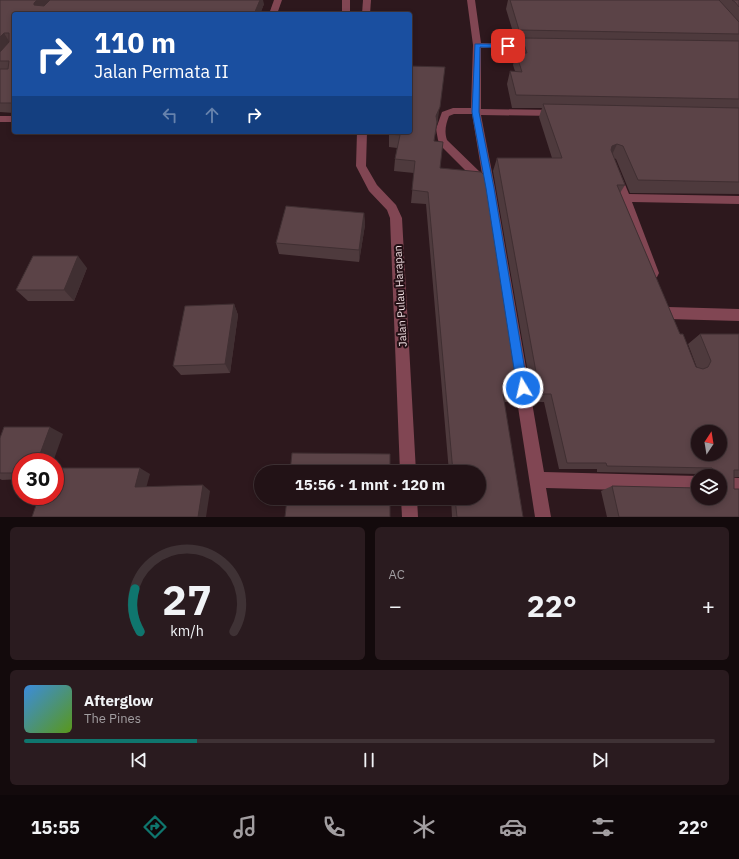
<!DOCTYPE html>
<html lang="id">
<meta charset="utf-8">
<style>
body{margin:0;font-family:"IBM Plex Sans",sans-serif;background:#2a1b1f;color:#f1f3f6;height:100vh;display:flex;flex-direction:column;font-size:15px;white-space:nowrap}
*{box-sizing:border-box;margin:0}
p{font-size:13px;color:#a29ea1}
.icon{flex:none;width:22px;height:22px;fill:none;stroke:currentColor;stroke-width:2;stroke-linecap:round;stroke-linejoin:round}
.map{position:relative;height:517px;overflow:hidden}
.panel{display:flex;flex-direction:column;gap:10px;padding:10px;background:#130a0c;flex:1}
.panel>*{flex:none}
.banner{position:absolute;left:12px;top:12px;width:400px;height:122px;border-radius:4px;box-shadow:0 2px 6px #0003,0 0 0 1px #3f3235;background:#1a4fa0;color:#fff;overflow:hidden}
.needle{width:26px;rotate:12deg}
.fabs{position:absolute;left:691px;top:425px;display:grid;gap:8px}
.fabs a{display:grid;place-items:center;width:36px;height:36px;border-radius:50%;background:#221216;box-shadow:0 2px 6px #0003,0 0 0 1px #3f3235;font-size:20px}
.speed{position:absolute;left:12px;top:453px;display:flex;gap:8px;font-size:20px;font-weight:700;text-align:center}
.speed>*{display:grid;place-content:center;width:52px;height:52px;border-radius:50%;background:#221216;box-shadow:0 2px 6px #0003,0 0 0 1px #3f3235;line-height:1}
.speed .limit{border:6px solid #d22;background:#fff;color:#111}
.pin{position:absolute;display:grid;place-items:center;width:34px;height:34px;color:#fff;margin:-17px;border-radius:8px;box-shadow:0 2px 6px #0006}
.me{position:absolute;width:44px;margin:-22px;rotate:351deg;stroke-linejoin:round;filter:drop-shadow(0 0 3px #0008)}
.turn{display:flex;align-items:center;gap:14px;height:84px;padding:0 16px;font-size:18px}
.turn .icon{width:52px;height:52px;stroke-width:2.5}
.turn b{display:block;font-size:28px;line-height:34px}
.lanes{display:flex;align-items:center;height:38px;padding:0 16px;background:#0003;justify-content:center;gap:20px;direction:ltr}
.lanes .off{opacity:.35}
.big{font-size:30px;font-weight:700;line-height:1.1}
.panel .card{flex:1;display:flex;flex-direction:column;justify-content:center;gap:6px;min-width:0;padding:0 14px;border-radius:6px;background:#2a1b1f}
.panel .dial{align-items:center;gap:0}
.dial svg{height:104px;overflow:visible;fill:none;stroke:#3f3235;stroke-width:7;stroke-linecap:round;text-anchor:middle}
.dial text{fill:#f1f3f6;stroke:none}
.song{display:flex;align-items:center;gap:12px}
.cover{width:48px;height:48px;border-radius:6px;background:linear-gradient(135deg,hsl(210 70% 55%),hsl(90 70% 35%))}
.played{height:4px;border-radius:2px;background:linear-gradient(90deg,#0f766e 25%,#3f3235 25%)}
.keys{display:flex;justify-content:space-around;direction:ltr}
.heat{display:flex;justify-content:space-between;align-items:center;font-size:22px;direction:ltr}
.panel .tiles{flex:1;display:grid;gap:10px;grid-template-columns:1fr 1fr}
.card:last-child{grid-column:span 2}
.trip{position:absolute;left:254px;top:465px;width:232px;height:40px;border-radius:20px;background:#221216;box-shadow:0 2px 6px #0003,0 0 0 1px #3f3235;font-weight:700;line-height:40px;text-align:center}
.tabs{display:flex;height:64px;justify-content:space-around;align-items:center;background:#0e0709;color:#a29ea1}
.tabs .icon{width:28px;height:28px}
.tabs .on{color:#0f766e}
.tabs b{font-size:18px;color:#f1f3f6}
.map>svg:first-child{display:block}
</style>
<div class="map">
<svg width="739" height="517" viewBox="0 0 739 517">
<rect width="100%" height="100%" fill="#2d181d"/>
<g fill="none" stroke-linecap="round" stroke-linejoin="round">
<!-- minor -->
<g fill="#814653" fill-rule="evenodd">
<polygon points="274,0 282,0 277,14 269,14"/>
<rect x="342" y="0" width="8" height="14"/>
<polygon points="363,0 371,0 370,14 362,14"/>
<path d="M467,0h8l6,43 55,1 4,2 -4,2h-55v61l75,1 5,3 -5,3 -75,-1 14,73 49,284 154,4v16l-152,-4 5,29h-16l-51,-330 -3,-1 -40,-40 -3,-6 -2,-11 6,-17 11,-4h18l2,-63zM454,114h18l10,60 -35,-34c-3,-9 -1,-16 2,-24z"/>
<rect x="0" y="116" width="14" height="6"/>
<polygon points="357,132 367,132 366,166 377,185 396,205 402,218 416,472 400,472 390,218 387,210 369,191 356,166"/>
<polygon points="616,171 620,172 621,175 629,194 739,196 739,204 632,202 659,273 657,277 653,278 649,277 647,273 611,175 612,172"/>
<polygon points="668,307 739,309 739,321 668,319 663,317 662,313 663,309"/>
<polygon points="720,477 739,478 739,494 720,493"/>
<polygon points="401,498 417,498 418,517 402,517"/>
</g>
</g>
<!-- wall -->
<g fill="#4e3a3d">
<polygon points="0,0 264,4 260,14 14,14 14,113 0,112"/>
<polygon points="508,0 739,0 739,194 630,193 616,159 614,158 625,185 620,193 680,334 696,367 697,368 688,344 700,334 739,334 739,477 734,477 734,489 739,517 607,517 601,491 612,486 720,498 720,476 700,476 698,474 597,472 597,469 559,469 544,402 533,402 493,171 497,158 552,158 539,117 542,108 512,108 507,84 510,71 515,71 513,65 516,53 519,53 518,50 520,42 516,42 506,9"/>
<polygon points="438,119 434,141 440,168 522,394 516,402 504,402 523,517 452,517 451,498 479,498 479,472 449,472 426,204 411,203 414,173 394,171 395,159 397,148 389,147 389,134"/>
<polygon points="364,213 365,225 359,262 279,254 276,243"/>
<polygon points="87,268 74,301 28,301 16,290"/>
<polygon points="234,304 238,315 230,373 181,375 173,366"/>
<polygon points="63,434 21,462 21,479 2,480 0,479 0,473"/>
</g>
<!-- shaded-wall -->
<g fill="#402f32">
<polygon points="37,0 53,0 39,13 34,5 34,3"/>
<polygon points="260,0 263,0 264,4 260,14 254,14"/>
<polygon points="4,33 10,43 0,54 0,37"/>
<polygon points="445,67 438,119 435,128 436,116"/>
<polygon points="617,144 611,157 606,159 612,146"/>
<polygon points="364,213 365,225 359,262 359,250"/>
<polygon points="78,256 87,268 74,301 64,290"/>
<polygon points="234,304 238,315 230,373 225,364"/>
<polygon points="50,427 63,434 53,462 37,462"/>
<polygon points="140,468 150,474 145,492 135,487"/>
<polygon points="203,485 210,491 206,517 198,517"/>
</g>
<!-- building -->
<g fill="#5b4347" stroke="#402f32" fill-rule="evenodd">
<polygon points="0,0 37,0 34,3 34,5 44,6 50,0 260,0 254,14 14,14 14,103 0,103 0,69 8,69 9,61 0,61 0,52 9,42 9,33 4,33 0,37"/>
<polygon points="510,0 719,0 739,22 739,34 519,30"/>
<polygon points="732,0 739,0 739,7 735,2"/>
<polygon points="522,38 739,41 739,99 516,95 510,71 522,72 516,53 527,53"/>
<polygon points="410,66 445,67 440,107 436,116 437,122 434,141 443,142 440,168 481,172 487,177 522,394 503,394 523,517 457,517 455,498 479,498 479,472 453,472 428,192 412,190 415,161 395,159 400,135 389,134 390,132 410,132"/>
<path d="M543,104l196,4v74l-101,-2 -15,-34 -6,-2 -5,2 -1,4 14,35h-8l63,149h3l13,33 7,2 5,-2 3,-6 -11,-27h39v136h-5v19h5v28h-120l-7,-31 86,2v10h22v-22h-6v-6l-2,-2 -105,-2 -1,-3h-39l-16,-69h-11l-43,-236h65zM698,432h22v22h-22z"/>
<polygon points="286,206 364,213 359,250 276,243"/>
<polygon points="33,256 78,256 64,290 16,290"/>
<polygon points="234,304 225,364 173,366 185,306"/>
<polygon points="4,427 50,427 37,462 21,462 21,473 0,473 0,438"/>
<polygon points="292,453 390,454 390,472 290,472"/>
<polygon points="55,468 140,468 135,487 203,485 198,517 32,517 39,496 55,496"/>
<polygon points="287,498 390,498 390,517 285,517"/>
</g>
<!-- route -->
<polygon fill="#1a73e8" stroke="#114b97" points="475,44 508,44 511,46 508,48 480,47 479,112 494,188 528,388 527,391 523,393 519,391 517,388 486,188 472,112"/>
<g text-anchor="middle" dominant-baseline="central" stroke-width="4" stroke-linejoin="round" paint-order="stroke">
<!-- street labels -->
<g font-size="11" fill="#f0e0e3" stroke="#230f14">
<text transform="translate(400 296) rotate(-93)">Jalan Pulau Harapan</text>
</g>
</g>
</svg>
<div class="fabs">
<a><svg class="needle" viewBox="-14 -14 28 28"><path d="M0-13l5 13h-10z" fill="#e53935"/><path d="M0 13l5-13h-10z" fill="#a29ea1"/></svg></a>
<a><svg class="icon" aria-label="layers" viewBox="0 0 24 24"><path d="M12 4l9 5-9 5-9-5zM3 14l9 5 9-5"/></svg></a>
</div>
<div class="speed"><div class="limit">30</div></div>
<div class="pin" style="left:508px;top:46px;background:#d93025"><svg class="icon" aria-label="arrive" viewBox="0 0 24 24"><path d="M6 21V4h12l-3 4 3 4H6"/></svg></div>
<svg class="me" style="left:523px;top:388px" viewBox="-20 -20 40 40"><circle r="17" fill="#1a73e8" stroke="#fff" stroke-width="3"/><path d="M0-11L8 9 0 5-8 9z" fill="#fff"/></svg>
<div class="trip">15:56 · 1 mnt · 120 m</div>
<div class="banner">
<div class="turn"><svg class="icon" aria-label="right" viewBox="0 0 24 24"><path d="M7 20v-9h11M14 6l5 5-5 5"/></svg><div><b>110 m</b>Jalan Permata II</div></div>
<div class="lanes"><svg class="icon off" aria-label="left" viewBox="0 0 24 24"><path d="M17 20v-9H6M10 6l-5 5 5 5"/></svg><svg class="icon off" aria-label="ahead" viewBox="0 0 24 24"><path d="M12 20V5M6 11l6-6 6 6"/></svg><svg class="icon" aria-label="right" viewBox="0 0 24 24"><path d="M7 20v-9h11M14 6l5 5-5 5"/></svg></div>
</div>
</div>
<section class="panel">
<div class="tiles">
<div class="card dial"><svg viewBox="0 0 100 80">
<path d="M14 69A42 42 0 1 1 86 69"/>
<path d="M14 69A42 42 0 0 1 10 36" stroke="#0f766e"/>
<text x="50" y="56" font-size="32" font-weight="700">27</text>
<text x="50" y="72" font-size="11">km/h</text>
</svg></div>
<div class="card"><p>AC</p>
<div class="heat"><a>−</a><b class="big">22°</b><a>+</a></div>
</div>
<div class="card">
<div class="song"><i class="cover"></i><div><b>Afterglow</b><p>The Pines</p></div></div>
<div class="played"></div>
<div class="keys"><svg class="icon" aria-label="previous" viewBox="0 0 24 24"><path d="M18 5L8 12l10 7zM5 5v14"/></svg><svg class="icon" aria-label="pause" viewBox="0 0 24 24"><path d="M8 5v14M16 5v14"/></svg><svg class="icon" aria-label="next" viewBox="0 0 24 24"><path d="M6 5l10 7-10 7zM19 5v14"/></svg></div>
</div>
</div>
</section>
<nav class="tabs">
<b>15:55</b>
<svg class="icon on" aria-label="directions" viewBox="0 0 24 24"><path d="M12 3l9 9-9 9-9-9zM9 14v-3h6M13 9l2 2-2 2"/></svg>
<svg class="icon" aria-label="music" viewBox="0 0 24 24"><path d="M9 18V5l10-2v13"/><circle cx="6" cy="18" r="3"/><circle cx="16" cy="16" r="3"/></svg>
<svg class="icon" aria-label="phone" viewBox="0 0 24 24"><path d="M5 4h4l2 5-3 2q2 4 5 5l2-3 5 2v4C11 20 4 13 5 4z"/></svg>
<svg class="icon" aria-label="climate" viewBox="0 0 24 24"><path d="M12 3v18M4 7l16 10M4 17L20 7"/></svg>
<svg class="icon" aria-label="car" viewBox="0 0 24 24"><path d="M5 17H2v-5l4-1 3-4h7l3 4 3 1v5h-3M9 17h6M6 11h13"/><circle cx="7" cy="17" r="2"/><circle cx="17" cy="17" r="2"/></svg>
<svg class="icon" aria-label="filters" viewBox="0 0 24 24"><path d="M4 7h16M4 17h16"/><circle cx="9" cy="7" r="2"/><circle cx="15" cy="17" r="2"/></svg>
<b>22°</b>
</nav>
